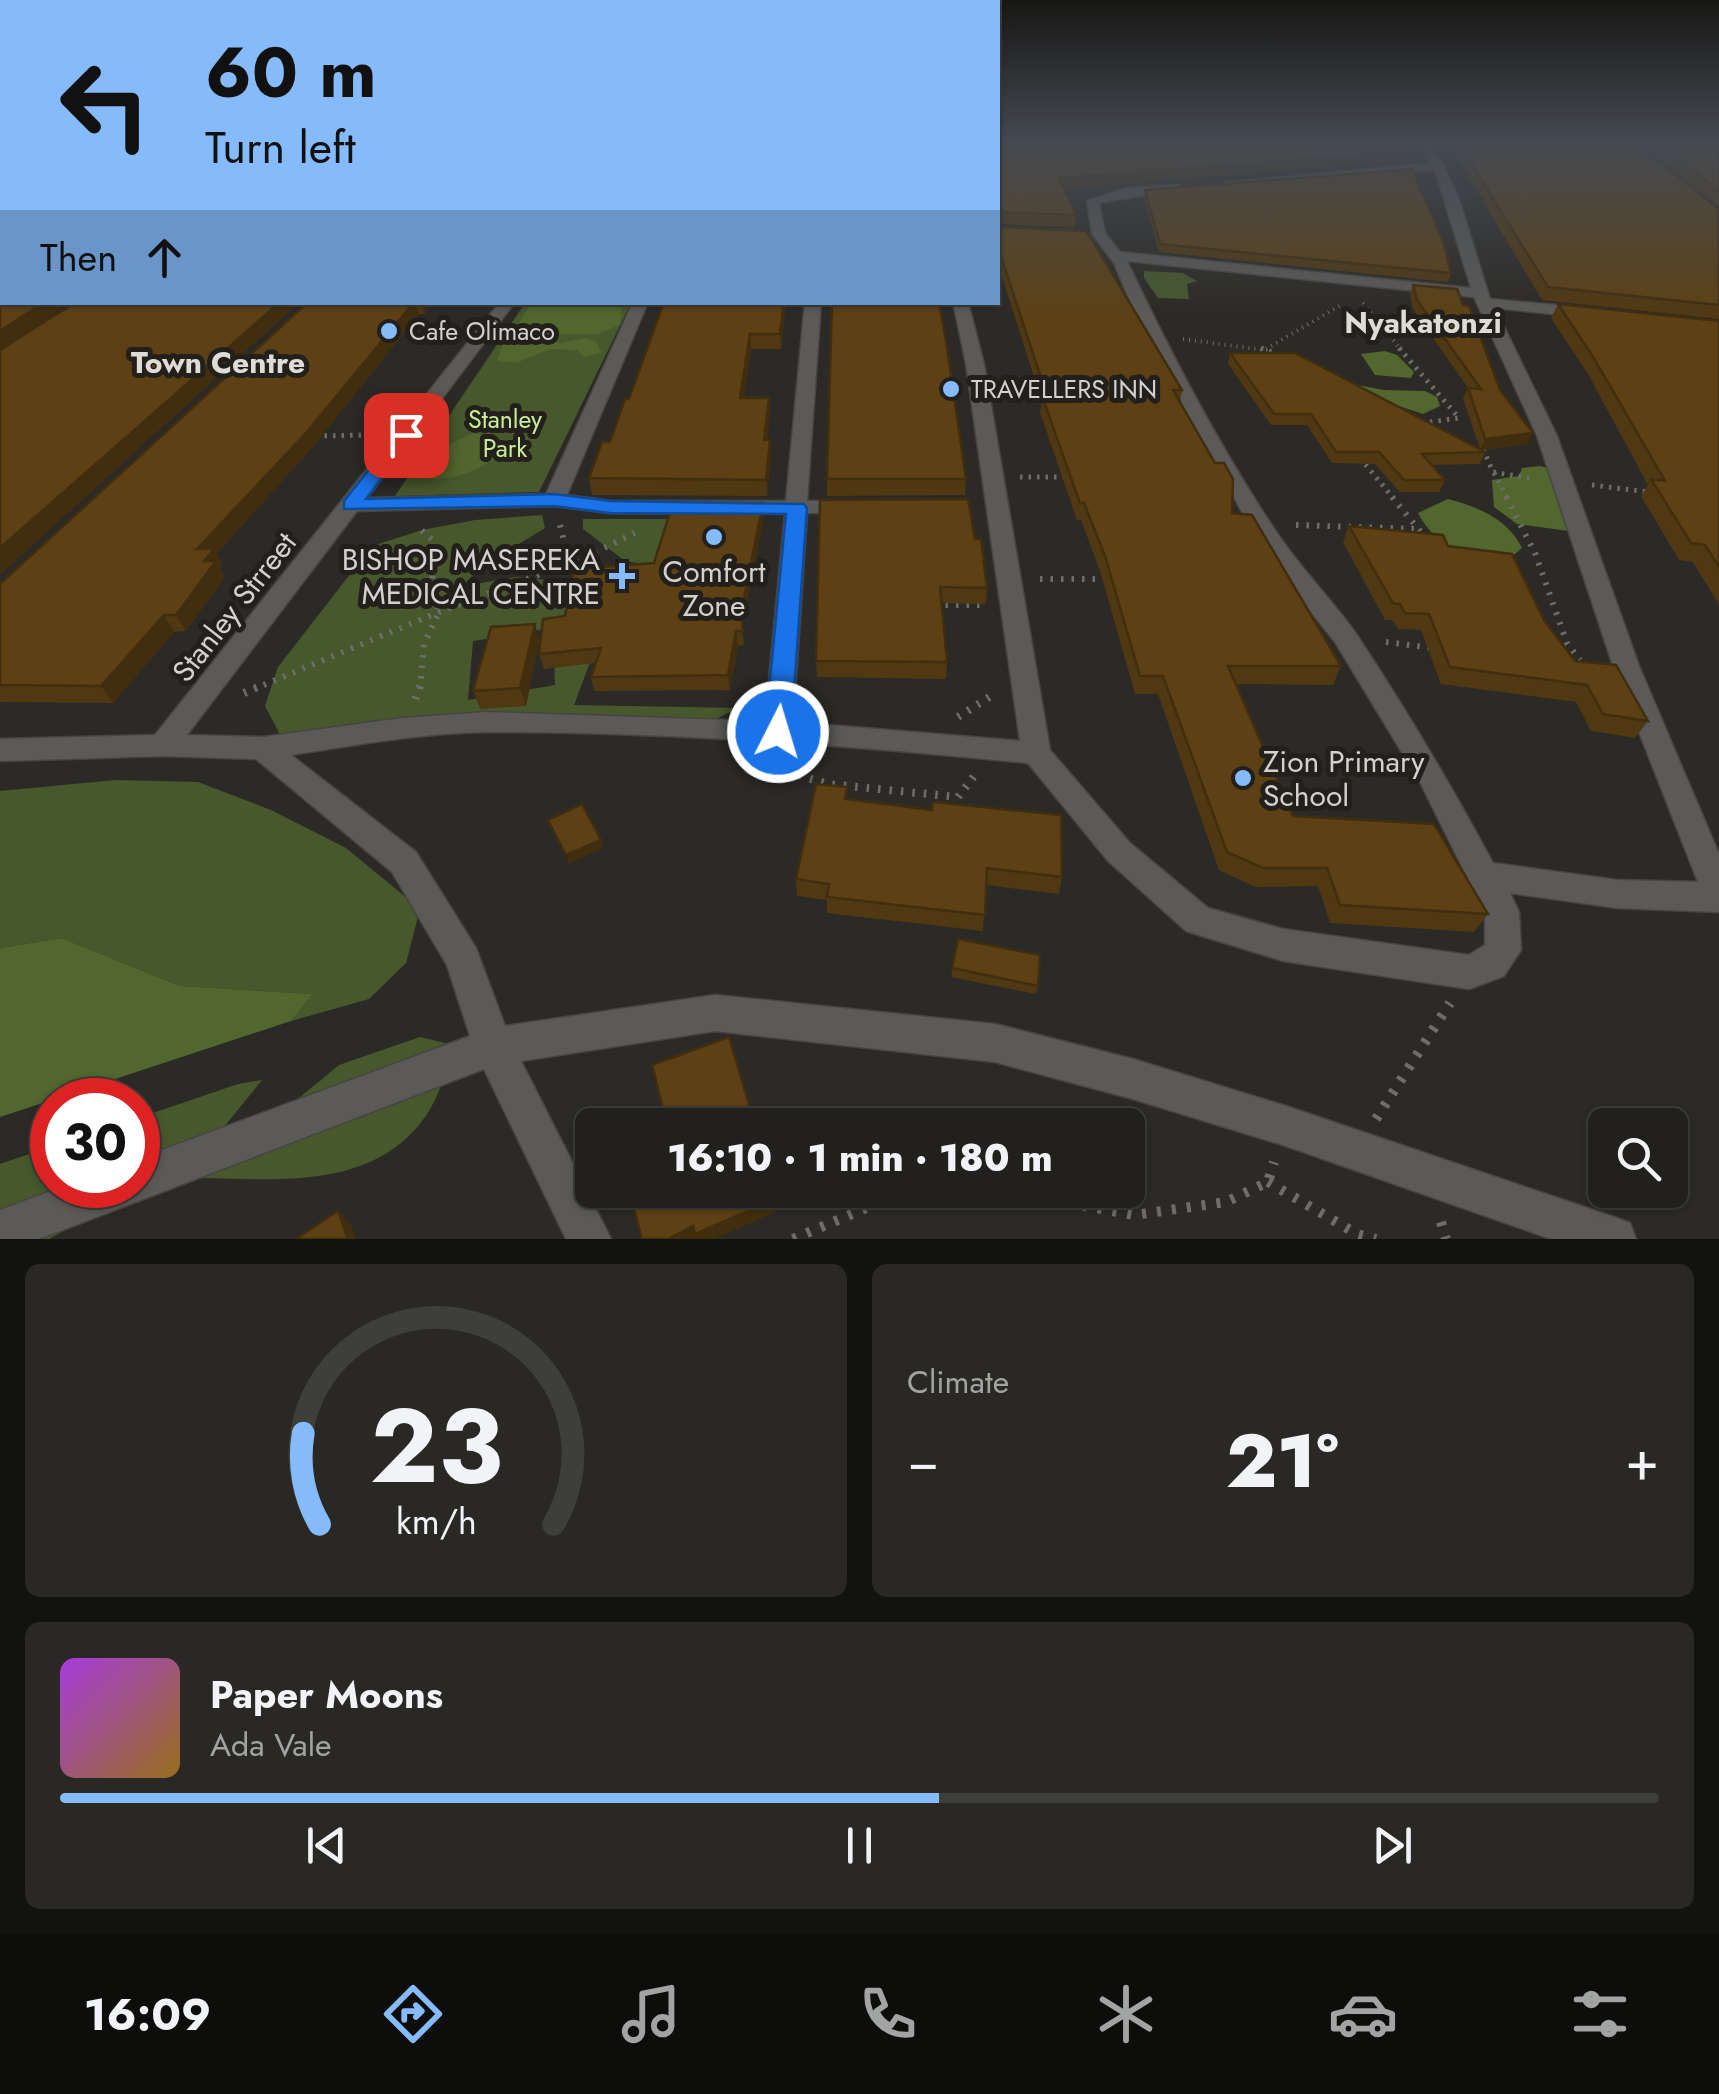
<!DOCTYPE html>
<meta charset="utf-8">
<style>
body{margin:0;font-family:Jost,sans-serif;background:#292825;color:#f1f3f6;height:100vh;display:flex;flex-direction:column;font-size:38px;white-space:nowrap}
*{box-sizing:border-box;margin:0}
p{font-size:32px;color:#a2a3a3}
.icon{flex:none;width:55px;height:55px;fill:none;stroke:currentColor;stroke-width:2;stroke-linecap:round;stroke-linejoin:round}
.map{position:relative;height:1239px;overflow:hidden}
.drawer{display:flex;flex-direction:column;gap:25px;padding:25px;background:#12120f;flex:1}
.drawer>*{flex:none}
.guide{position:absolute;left:0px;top:0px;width:1000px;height:305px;box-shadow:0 2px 8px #0004,0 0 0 2px #3e3e3b;background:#85bbfb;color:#111;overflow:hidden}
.tools{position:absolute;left:1588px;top:1108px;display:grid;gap:20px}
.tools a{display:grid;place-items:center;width:100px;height:100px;border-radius:15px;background:#21201c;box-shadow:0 2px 8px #0004,0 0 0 2px #3e3e3b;font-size:50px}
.speed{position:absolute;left:30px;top:1078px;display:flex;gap:20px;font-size:50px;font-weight:700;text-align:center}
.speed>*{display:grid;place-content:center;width:130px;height:130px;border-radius:50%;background:#21201c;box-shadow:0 2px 8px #0004,0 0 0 2px #3e3e3b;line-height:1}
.speed .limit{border:15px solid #d22;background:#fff;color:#111}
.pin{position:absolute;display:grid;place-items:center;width:85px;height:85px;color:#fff;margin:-42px;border-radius:20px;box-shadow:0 5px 15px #0006}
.me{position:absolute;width:110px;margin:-55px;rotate:5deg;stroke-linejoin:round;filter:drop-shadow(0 0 8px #0008)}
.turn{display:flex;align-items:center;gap:35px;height:210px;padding:0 40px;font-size:45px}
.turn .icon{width:130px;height:130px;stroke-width:2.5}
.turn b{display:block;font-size:70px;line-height:85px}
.then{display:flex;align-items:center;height:95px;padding:0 40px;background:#0003;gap:20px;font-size:38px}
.big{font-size:75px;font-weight:800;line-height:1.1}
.drawer .tile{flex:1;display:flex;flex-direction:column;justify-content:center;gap:15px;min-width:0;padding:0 35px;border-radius:15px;background:#292825}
.drawer .dial{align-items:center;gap:0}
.dial svg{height:260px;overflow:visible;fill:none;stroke:#3e3e3b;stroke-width:7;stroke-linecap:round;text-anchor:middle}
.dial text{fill:#f1f3f6;stroke:none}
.song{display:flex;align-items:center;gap:30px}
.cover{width:120px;height:120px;border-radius:15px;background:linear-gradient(135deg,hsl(280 70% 55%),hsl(40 70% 35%))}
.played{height:10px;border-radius:5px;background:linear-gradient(90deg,#85bbfb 55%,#3e3e3b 55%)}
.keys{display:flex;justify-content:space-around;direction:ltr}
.heat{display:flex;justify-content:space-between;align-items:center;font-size:55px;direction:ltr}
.drawer .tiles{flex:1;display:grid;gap:25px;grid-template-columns:1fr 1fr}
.tile:last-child{grid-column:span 2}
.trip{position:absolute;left:575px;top:1108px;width:570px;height:100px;border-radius:15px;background:#21201c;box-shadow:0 2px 8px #0004,0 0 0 2px #3e3e3b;font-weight:800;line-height:100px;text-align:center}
.menu{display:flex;height:160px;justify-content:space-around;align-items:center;background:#0d0d0b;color:#a2a3a3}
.menu .icon{width:70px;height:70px}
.menu .current{color:#85bbfb}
.menu b{font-size:45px;color:#f1f3f6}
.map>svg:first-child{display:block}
</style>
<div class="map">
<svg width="1719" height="1239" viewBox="0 0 1719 1239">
<rect width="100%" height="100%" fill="#2c2a26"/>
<!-- green -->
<g fill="#47582d" fill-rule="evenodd">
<polygon points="1144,271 1183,273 1197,281 1187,284 1189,299 1158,298 1144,278"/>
<polygon points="525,303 631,303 539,492 395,496"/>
<path d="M542,515l3,13 -66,40 -16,18 53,-9 70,7 30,9 -42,112 165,3 -34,16 -260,2 -162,14 -18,-34 13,-39 94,-121 50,-16 53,-10zM553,628l2,57 -87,15 5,-59z"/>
<polygon points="583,519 670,519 656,566 625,561 583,529"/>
<polygon points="116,780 198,782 271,810 346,848 420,909 406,963 369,999 291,1021 311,994 180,986 62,938 0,948 0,791"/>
<path d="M420,1037l34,8c-7,21 -13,47 -25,66 -49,78 -146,69 -227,67l137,-113z"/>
<polygon points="262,1080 202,1154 49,1239 0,1239 0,1164 52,1146 52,1185 138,1185 138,1118 238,1084"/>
</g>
<!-- forest -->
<g fill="#51672d">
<polygon points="531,303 622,303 620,325 598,334 519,335 519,323"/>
<polygon points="533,338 561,343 585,338 597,342 601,353 584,357 577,350 551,349 516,363 497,361 504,340"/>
<polygon points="1385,351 1397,355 1414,372 1411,378 1375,375 1361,354"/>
<polygon points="1337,381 1384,390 1425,391 1437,397 1440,406 1423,414 1399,406 1376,406"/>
<path d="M473,433l20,4 16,12c-30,21 -55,34 -92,29l5,-20z"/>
<polygon points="1540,466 1562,471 1569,531 1517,524 1494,507 1492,480 1519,476 1522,468"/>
<path d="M1448,499c30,8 60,20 74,49l-19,16c-37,-9 -66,-15 -85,-51z"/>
<polygon points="62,938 180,986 312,994 291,1021 0,1117 0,948"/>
</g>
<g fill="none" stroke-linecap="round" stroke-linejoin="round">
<!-- minor casing -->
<g stroke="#474541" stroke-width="3">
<path id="minor" d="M1415,142h11l18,24 15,33 31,100 100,9 8,5 -8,5 -95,-10 62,128 82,230 80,188v58l-102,-4 -107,-15 9,19 2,38 -17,26 -35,13 -186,-28 -97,-30 -78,-70 -80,-98c-179,-18 -360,-31 -540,-31 -66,1 -132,13 -197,23l125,97 60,96 29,78 210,-31 280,29 138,35 153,47 328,111 16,6 6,16h-85l-265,-93 -153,-47 -138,-37 -280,-31 -194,30 90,178h-45l-82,-170 -445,170h-39v-29l67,-25h71v-26l332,-123 -23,-71 -55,-93 -136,-113 -93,-3 -163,5v-22l155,-4 345,-433h15l-148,196 179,-4 87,-192h15l-81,193 43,6h176l19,-199h16l-14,199h46l11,6 -11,6h-46l-14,209 227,19 -54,-377 -13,-62h15l16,62 66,386 80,93 78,65 75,21 186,26 16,-10v-32l-64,-129 -86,-142 -46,-57 -41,-62 -104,-188 -30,-72 -22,-29 -5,-33 40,-13 52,-3 6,3 -86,15 6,30 15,19 351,36 -36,-118 -206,16 -6,-3 208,-20zM1127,261l347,36 63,139 76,230 85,216 -81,-2 -124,-17c-42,-78 -87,-154 -136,-228 -26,-37 -59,-69 -84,-108 -56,-84 -103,-175 -146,-266zM554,506l56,7h175l-20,208 -279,-9 -84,6 -139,19 -76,-2 170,-224z"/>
</g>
<!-- path-far4 -->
<g stroke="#6f6d6a" stroke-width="4" stroke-dasharray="1 5" stroke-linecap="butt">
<polyline points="1363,303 1402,351"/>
<polyline points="1183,339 1271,351"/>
<polyline points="1266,349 1341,305"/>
</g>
<!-- path-far3 -->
<g stroke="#6f6d6a" stroke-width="5" stroke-dasharray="2.5 6" stroke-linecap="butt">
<polyline points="1261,348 1287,358"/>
<polyline points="1399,348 1459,418 1423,423"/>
<polyline points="316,436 369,435"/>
<polyline points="1483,449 1493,472 1529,478"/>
<polyline points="1360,458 1394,499"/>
<polyline points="1494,473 1508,499"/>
<polyline points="1020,477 1067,477"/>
<polyline points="1592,485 1648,492"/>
</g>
<!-- path-far2 -->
<g stroke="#6f6d6a" stroke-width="6" stroke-dasharray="2.5 8" stroke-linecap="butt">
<polyline points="1392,497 1425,537"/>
<polyline points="1506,497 1535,553 1567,643 1580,660"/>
<polyline points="560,525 566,549 597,571"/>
<polyline points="1296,525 1417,529"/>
<polyline points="1040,579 1107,579"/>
<polyline points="935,605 983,605"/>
<polyline points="1386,642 1433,648"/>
<polyline points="254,689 439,612 581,559 635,533"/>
<polyline points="420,689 424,644 439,612 431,584 437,544 421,530"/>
</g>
<!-- path-far1 -->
<g stroke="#6f6d6a" stroke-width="8" stroke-dasharray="2.5 9" stroke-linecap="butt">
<polyline points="244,693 260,686"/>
<polyline points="415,699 420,686"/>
<polyline points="958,717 994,694"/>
<polyline points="755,762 828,784 958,797 974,776"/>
</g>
<!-- path -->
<g stroke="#6f6d6a" stroke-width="10" stroke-dasharray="4 11" stroke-linecap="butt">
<polyline points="1376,1119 1450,1003"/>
<polyline points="1268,1182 1357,1234 1376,1239"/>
<polyline points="1441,1222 1446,1239"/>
<polyline points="793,1239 899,1194 1043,1198 1134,1215 1226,1202 1268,1182 1274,1162"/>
</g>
<!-- minor -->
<use href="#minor" fill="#5b5a58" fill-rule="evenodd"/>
</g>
<!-- wall -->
<g fill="#503812">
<polygon points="1312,142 1404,142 1408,151 1404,161 1064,189 1076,215 1074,227 998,224 998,226 1182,390 1180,402 1232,513 1341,666 1333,685 1236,684 1293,816 1488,914 1474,932 1330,923 1318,886 1255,887 1219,870 1158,694 1135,694 1101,574 1081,520 1077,520 1040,412 1042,402 998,264 998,151 999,153 1309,145"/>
<polygon points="1448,142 1618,142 1719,210 1719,319 1542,300"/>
<polygon points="1621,142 1719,142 1719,207 1664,163 1631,145"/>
<polygon points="1145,190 1451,273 1448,282 1159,252 1144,197"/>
<polygon points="1413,285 1463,305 1500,390 1528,444 1481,450 1485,452 1480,464 1431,465 1445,480 1439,492 1400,492 1375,464 1332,463 1307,425 1271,425 1228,364 1230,353 1480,449 1463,398 1468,388 1413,309 1410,294"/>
<polygon points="308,302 435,302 424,314 419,314 312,448 217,553 223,565 220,568 225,577 186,631 174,632 113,703 0,702 0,584"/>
<polygon points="786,302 781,349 751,349 744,398 769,398 770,413 767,440 771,457 767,496 592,495 589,478 610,442 629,399"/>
<polygon points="1558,304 1719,321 1719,605 1693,562 1679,560 1641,496 1648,485 1588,374 1551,318"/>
<polygon points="827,479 966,479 965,495 827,496"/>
<polygon points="764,517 742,627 744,645 738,646 730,690 594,691 591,677 595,663 544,669 539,654 565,616 654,563"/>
<polygon points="1349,526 1448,546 1544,620 1575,661 1648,721 1635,738 1591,731 1576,702 1441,684 1421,630 1398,629 1392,620 1385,620 1343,542"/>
<polygon points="975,539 987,588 986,604 942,603 947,662 946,679 817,677 816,661"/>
<polygon points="539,641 526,706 480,709 473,691"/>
<polygon points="847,799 1062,877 1059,894 986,885 983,931 827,913 827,900 797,896 796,879"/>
<polygon points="958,939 1038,986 1036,994 951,977"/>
</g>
<!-- shaded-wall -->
<g fill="#412e0f">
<polygon points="998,142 1122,142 998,151"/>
<polygon points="1408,151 1404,161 1058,189 1059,178"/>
<polygon points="44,302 71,302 0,350 0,331"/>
<polygon points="280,302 300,302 0,575 0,548"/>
<polygon points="414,302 415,302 419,314 312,448 217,553 223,565 220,568 225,577 186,631 176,615 197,549"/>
<polygon points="421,302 435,302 424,314"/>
<polygon points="784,302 786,302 781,349 780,334"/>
<polygon points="750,334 751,349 742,414 740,398"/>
<polygon points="769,398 770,413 766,457 764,440"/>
<polygon points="1533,433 1528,444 1480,450 1485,439"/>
<polygon points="770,440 771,457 767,496 766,480"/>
<polygon points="763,503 764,517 742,628 741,613"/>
<polygon points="164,615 174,632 113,703 101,686"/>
<polygon points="535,624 539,641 526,706 520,688"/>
<polygon points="736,631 738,646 730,690 728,675"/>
<polygon points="601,840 603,848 569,864 566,855"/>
<polygon points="776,1199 778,1211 715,1239 668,1239 693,1226"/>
<polygon points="338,1211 351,1225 356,1239 348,1239"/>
</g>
<!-- building -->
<g fill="#5d4115" stroke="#412e0f" stroke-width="2.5">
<polygon points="0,142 2,142 2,302 44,302 0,331"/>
<polygon points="1148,142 1305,142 1309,145 1314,142 1404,142 1408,151 1059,178 1076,215 999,212 998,217 998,151 999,153"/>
<polygon points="1458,142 1618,142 1665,166 1719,210 1719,305 1548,287"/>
<polygon points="1650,142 1719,142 1719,191 1669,152"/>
<polygon points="1412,169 1444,244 1451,273 1160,244 1145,190"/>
<polygon points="998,226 999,227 1085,231 1092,240 1182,390 1173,390 1215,463 1224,463 1233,479 1232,513 1252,515 1341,666 1228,666 1293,816 1434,824 1488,914 1340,905 1327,868 1263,868 1227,852 1163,676 1140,676 1105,556 1084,503 1080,503 1042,396 1047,396 998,247"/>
<polygon points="1413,285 1457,289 1463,305 1469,306 1500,390 1533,433 1485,439 1468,388 1481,389 1417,300"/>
<polygon points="76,302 280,302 0,548 0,350"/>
<polygon points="308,302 414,302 306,433 197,549 215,548 204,561 216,561 176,615 164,615 101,686 0,685 0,584"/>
<polygon points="664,302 784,302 780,334 750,334 740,398 769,398 764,440 770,440 766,480 589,478 602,442 610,442 625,399 629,399"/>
<polygon points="832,302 939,302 946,341 966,479 827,479"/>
<polygon points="1558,304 1719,321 1719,567 1705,545 1691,543 1651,479 1665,481 1595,360"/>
<polygon points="1230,353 1295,353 1485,452 1422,454 1445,480 1404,480 1379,452 1336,452 1311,414 1274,414"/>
<polygon points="968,499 975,539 981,539 987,588 940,587 947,662 816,661 820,500"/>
<polygon points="673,503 763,503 741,613 743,631 736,631 728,675 591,677 601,648 539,654 543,619 565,616 574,569 654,563"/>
<polygon points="1349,526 1443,535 1448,546 1512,554 1544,620 1575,661 1616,665 1648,721 1603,714 1587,685 1450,667 1429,614 1405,613 1400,604 1393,603"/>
<polygon points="535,624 520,688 473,691 491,627"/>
<polygon points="816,784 847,787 845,799 932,810 933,802 1061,815 1062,877 987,868 985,915 827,897 829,884 796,879"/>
<polygon points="582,804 601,840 566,855 548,820"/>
<polygon points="958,939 1040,955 1038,986 952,968"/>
<polygon points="729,1037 755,1125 633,1125 664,1112 652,1065"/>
<polygon points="629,1190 774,1190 776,1199 695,1234 693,1226 668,1239 642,1239"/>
<polygon points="338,1211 348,1239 296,1239"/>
</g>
<!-- sky -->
<linearGradient id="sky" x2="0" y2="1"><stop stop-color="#181715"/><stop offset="0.45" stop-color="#454a52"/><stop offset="1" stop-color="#454a52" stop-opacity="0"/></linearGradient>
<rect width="1719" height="316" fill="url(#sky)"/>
<!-- route -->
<polygon fill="#1a73e8" stroke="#114b97" stroke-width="2.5" points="406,430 414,435 366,499 554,494 610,501 804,504 807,508 791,732 787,738 769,738 765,732 786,514 610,513 554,506 344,509 344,501 399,432"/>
<!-- markers -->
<g fill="#85bbfb" stroke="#23201c" stroke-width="4">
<circle cx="389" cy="331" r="10"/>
<circle cx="951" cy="389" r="10"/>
<circle cx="714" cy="537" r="10"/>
<path d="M617 561h10v10h10v10h-10v10h-10v-10h-10v-10h10z"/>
<circle cx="1243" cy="778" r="10"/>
</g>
<g text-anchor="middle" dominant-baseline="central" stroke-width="10" stroke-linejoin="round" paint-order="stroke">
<!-- far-poi labels -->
<g font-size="25" fill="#d3d1cf" stroke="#23201c" text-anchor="start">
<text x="409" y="331">Cafe Olimaco</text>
<text x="971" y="389">TRAVELLERS INN</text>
</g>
<!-- far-park labels -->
<g font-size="25" fill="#c9ec96" stroke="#23201c">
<text x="505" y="419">Stanley<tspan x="505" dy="29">Park</tspan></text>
</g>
<!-- far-quarter labels -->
<g font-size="30" font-weight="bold" fill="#dfdbd6" stroke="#23201c">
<text x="1423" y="322">Nyakatonzi</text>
<text x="218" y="362">Town Centre</text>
</g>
<!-- poi labels -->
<g font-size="30" fill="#d3d1cf" stroke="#23201c" text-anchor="end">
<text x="600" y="559">BISHOP MASEREKA<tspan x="600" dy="34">MEDICAL CENTRE</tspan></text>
<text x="714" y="571" text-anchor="middle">Comfort<tspan x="714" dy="34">Zone</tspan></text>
<text x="1263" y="761" text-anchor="start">Zion Primary<tspan x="1263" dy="34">School</tspan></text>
</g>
<!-- street labels -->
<g font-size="30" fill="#d3d1cf" stroke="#23201c">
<text transform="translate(234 607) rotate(-52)">Stanley Strreet</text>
</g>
</g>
</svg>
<div class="tools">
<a><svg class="icon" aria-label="search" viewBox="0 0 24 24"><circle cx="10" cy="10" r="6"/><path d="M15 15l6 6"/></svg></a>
</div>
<div class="speed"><div class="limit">30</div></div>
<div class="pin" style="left:406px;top:435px;background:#d93025"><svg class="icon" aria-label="arrive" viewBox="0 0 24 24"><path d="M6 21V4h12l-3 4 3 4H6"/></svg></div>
<svg class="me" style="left:778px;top:732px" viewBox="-20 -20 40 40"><circle r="17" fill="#1a73e8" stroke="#fff" stroke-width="3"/><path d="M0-11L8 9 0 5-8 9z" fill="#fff"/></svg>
<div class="trip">16:10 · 1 min · 180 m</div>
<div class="guide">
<div class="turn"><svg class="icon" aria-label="left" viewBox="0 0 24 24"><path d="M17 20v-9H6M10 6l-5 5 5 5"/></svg><div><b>60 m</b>Turn left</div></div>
<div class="then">Then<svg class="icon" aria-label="ahead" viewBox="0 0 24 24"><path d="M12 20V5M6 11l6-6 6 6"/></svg></div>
</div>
</div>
<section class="drawer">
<div class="tiles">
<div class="tile dial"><svg viewBox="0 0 100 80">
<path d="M14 69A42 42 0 1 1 86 69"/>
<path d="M14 69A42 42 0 0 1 9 41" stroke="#85bbfb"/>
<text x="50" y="56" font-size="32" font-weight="700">23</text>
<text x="50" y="72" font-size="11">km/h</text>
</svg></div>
<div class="tile"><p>Climate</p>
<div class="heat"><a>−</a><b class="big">21°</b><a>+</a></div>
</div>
<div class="tile">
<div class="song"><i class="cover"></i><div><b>Paper Moons</b><p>Ada Vale</p></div></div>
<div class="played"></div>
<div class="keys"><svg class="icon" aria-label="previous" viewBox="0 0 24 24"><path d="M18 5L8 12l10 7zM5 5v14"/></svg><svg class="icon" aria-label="pause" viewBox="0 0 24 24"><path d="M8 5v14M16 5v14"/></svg><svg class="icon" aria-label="next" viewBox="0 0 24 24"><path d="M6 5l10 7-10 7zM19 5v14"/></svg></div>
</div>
</div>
</section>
<nav class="menu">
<b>16:09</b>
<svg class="icon current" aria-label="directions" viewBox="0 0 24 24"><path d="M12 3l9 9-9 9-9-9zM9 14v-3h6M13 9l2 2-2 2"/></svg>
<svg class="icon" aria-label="music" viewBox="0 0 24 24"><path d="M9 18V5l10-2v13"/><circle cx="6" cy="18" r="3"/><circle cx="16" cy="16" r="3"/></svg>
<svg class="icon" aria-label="phone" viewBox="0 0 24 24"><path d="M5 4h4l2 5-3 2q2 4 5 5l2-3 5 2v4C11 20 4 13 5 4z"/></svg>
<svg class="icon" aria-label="climate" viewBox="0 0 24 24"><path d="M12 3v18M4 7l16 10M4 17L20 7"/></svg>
<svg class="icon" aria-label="car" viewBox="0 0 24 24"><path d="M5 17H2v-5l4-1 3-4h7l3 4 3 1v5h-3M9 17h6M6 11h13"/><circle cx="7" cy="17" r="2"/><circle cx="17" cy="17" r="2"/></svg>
<svg class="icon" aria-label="filters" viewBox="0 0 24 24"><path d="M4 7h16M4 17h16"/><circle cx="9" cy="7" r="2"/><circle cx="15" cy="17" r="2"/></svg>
</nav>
